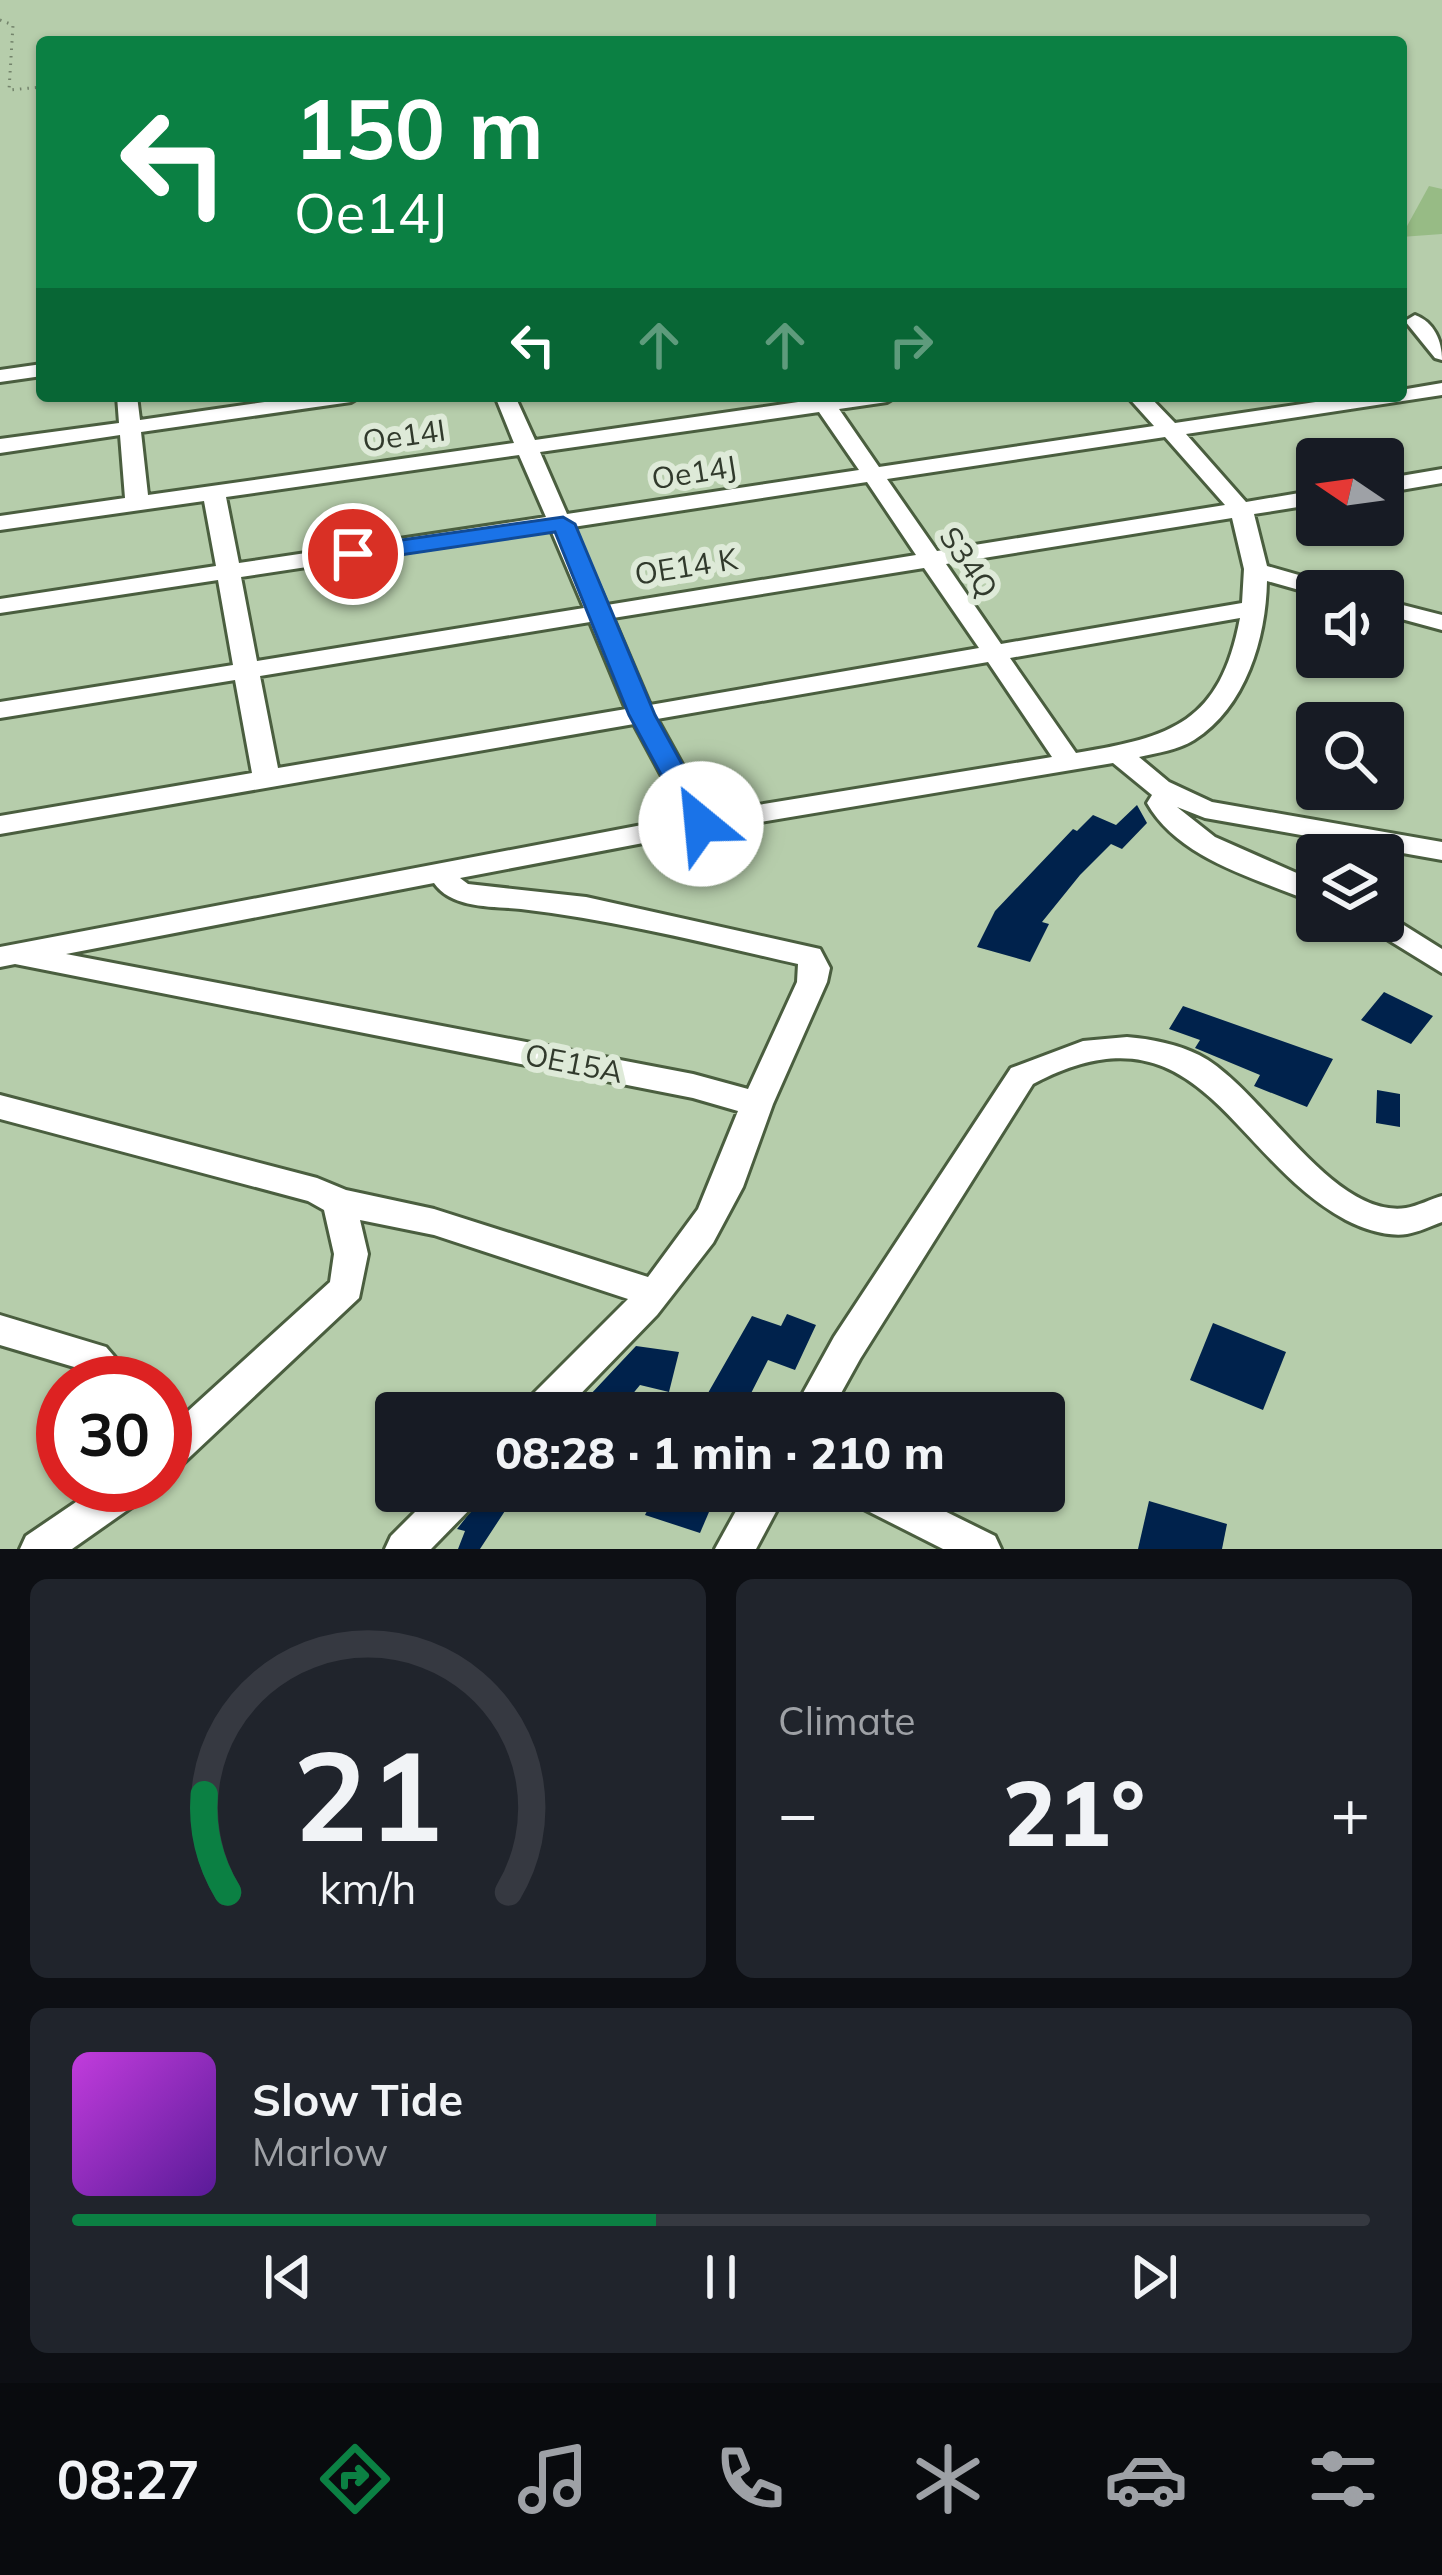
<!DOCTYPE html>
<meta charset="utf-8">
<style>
body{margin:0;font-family:Mulish,sans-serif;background:#20242c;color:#f1f3f6;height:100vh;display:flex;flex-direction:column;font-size:45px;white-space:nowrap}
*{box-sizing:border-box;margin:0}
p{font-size:39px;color:#9ea1a6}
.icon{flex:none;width:66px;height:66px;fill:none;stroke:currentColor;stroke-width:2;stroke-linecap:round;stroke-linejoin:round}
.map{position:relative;height:1549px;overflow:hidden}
.side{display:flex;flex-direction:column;gap:30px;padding:30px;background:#0d0f14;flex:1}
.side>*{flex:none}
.hud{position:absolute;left:36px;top:36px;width:1371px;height:366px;border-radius:12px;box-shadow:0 3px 9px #0004;background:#0b8043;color:#fff;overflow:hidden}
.needle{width:78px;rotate:283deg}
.tools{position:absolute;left:1296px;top:438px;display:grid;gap:24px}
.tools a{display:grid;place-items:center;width:108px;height:108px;border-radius:12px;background:#171b24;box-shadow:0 3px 9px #0004;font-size:60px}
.speed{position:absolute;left:36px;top:1356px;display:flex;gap:24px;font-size:60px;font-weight:700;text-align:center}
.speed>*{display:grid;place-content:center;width:156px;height:156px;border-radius:50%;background:#171b24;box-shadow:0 3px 9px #0004;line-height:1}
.speed .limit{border:18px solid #d22;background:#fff;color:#111}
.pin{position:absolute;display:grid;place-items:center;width:102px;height:102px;color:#fff;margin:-51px;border:6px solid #fff;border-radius:50%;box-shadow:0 3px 12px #0007}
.me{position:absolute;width:132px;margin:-66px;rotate:332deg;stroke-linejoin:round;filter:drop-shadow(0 0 9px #0008)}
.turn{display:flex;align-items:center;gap:42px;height:252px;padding:0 60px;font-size:54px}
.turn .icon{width:156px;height:156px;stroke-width:2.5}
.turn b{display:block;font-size:84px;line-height:102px}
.lanes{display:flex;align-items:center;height:114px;padding:0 60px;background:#0003;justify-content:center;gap:60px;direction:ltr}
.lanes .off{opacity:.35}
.big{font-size:90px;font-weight:800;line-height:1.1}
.side .card{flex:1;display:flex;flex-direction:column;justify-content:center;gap:18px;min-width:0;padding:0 42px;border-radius:18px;background:#20242c}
.side .dial{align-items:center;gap:0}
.dial svg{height:312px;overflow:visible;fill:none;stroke:#363941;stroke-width:7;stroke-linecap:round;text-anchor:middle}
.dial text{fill:#f1f3f6;stroke:none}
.song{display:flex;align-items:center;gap:36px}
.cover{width:144px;height:144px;border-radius:18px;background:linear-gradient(135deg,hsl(290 70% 55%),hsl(270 70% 35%))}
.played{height:12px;border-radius:6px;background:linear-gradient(90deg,#0b8043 45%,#363941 45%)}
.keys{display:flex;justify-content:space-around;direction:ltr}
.heat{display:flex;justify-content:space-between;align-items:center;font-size:66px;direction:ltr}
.side .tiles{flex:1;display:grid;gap:30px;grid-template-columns:1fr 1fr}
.card:last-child{grid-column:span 2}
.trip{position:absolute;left:375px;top:1392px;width:690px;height:120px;border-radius:12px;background:#171b24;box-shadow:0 3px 9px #0004;font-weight:800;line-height:120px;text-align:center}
.tabs{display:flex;height:192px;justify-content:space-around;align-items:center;background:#090b0e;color:#9ea1a6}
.tabs .icon{width:84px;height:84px}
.tabs .selected{color:#0b8043}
.tabs b{font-size:54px;color:#f1f3f6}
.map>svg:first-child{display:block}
</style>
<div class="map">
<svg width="1442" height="1549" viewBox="0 0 1442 1549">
<rect width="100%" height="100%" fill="#b6cdab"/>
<!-- green -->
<polygon fill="#97bb85" points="1429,186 1442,189 1442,234 1401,237"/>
<!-- building -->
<g fill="#00224c">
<polygon points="1137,805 1147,823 1122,849 1111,844 1080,875 1042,922 1049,924 1030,962 977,947 995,911 1073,829 1077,831 1093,815 1116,825"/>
<polygon points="1384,992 1433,1016 1411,1044 1361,1020"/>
<polygon points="1183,1006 1333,1059 1307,1107 1254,1086 1260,1075 1195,1048 1200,1040 1169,1029"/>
<polygon points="1377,1090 1400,1094 1400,1127 1376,1123"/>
<polygon points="787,1314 816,1325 795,1370 768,1360 741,1413 700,1407 752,1316 781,1326"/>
<polygon points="1213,1323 1286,1352 1263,1410 1190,1380"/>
<polygon points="636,1346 679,1352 669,1392 640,1385 617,1413 573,1413"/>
<polygon points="487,1491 518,1491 480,1549 458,1549 465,1531 457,1529"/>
<polygon points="657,1491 718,1491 700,1533 645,1515"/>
<polygon points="1149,1501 1227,1524 1222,1549 1138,1549"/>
</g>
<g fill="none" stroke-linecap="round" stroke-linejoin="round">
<!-- minor casing -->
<g stroke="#4a5e3f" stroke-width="6">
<g id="minor">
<path d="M1415,315c19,7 27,26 27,45l-7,-2 -30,-37z"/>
<polygon points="42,364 42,376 0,382 0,370"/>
<path d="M1442,383v12l-256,39 60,68 71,-12v14l-63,10 13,52 70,20 3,5h-23v4l-50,-14c-1,57 -21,126 -73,159 -16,10 -37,13 -55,17l30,25 43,20 230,40v18l-237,-42 -28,-11 38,30 102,45v21l-10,-3c-55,-23 -129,-42 -160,-97l5,-8 -39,-32 -412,69 -241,46 8,6 118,13 234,52 10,19 -3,14 -54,122 -30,83 -30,56 -56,72 -95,98h-43l6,-11 103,-103 -194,-64 -74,-15 8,34 -9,44 -181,170 -13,4v-40l165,-150 4,-28 -10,-44 -16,-9 -308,-82v-24l317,83 29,12 88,19 214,68 50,-68 40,-98 -45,-13 -678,-134 -15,3v-20l684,-130 -50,-93 -634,110v-18l252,-43 -17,-93 -235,38v-16l233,-37 -15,-85 -218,33v-14l216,-33 -12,-65 -204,29v-14l125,-18 -5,-63 -120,18v-14l119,-16 -2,-27h20l3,24 167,-24h54l-10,6 -210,30 7,63 366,-52 -19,-47h20l20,44 277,-40 -3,-4h88l-10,6 -48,7 40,58 275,-41 -27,-30h22l26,27 181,-27h45v-6zM819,412l40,58 -292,44 -27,-62zM1165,437l60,68 -288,46 -50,-72zM519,455l27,62 -307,46 -13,-66zM867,482l49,73 -309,50 -34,-78zM1232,518l12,51 -2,34 -241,41 -55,-80zM551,530l33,78 -327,53 -16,-84zM924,568l55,80 -329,57 -37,-87zM1240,618c-20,105 -68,119 -164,135l-66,-95zM590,622l36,87 -348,59 -18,-92zM988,662l64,95 -343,56 -52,-94zM434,883c18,26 58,23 87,26 93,11 185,34 277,55l-1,18 -49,107 -55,-15 -627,-120z"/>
<polygon points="1442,469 1442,483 1383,493 1383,479"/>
<polygon points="1383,600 1442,615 1442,630 1383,614"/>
<polygon points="1383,912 1442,949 1442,973 1369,928 1364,921 1383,921"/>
<path d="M1127,1037c24,2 50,7 72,18 63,32 132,164 207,153 12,-2 25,-9 36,-12v26c-11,4 -23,10 -35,12 -19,3 -44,-5 -61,-14 -117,-63 -147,-224 -313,-136l-173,275 -30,54h-38l42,-76 177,-269 72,-27z"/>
<polygon points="0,1315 106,1347 137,1383 95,1383 81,1369 0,1345"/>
<polygon points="101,1485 151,1485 146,1497 72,1549 20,1549 26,1536"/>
<polygon points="436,1491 481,1491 476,1503 431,1549 385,1549 391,1536"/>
<polygon points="747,1491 787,1491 756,1549 715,1549"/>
<polygon points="847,1491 904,1491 995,1536 1001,1549 943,1549 852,1503"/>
</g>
</g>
<!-- path -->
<polyline stroke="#73836b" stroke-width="3" stroke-dasharray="1.5 6" stroke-linecap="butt" points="0,20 13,25 9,90 42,87"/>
<!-- minor -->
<use href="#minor" fill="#fff" fill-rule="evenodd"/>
</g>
<!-- route -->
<polygon fill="#1a73e8" stroke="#114b97" stroke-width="3" points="563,517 575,524 655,715 715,824 711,830 691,830 629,715 555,532 353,562 342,554 353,547"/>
<g text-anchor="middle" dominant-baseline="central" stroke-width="12" stroke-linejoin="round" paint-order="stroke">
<!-- street labels -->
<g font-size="30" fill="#313a2c" stroke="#deead8">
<text transform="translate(404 435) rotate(-8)">Oe14I</text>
<text transform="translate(694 472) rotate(-9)">Oe14J</text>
<text transform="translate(969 562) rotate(56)">S34Q</text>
<text transform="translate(686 566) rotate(-9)">OE14 K</text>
<text transform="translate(574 1063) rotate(11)">OE15A</text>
</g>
</g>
</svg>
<div class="tools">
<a><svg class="needle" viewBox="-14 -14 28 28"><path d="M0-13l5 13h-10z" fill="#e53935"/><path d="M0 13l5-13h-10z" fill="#9ea1a6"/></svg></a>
<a><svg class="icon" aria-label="sound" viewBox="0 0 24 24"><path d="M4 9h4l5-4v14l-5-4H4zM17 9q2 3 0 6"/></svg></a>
<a><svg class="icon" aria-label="search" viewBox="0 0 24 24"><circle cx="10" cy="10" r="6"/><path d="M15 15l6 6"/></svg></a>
<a><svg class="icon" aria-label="layers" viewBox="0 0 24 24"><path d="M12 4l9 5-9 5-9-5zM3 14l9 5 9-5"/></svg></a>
</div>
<div class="speed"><div class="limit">30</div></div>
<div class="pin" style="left:353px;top:554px;background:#d93025"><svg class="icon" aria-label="arrive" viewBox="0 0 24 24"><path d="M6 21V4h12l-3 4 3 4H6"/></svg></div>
<svg class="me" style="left:701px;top:824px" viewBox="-20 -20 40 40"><circle r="19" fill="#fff"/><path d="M0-13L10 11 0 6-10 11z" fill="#1a73e8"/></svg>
<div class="trip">08:28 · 1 min · 210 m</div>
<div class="hud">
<div class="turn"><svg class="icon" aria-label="left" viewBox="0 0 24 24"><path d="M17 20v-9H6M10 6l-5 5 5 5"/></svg><div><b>150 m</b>Oe14J</div></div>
<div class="lanes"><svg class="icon" aria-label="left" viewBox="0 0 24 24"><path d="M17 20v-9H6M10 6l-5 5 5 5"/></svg><svg class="icon off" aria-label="ahead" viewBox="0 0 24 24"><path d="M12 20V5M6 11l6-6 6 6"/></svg><svg class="icon off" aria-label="ahead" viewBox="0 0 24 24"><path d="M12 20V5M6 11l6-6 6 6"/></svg><svg class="icon off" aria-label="right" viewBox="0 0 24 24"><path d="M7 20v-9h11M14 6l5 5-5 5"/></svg></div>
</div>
</div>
<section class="side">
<div class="tiles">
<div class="card dial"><svg viewBox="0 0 100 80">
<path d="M14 69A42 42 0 1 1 86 69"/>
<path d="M14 69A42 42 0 0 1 8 44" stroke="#0b8043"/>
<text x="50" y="56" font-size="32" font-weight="700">21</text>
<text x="50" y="72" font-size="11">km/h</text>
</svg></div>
<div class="card"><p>Climate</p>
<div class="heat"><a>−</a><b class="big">21°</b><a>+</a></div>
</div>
<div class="card">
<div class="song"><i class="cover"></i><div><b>Slow Tide</b><p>Marlow</p></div></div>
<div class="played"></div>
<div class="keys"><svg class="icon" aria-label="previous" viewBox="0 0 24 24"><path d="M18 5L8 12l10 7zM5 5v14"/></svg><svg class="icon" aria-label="pause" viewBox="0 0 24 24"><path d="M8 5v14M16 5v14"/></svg><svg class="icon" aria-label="next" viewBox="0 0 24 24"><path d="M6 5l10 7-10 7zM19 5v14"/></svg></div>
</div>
</div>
</section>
<nav class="tabs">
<b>08:27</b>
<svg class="icon selected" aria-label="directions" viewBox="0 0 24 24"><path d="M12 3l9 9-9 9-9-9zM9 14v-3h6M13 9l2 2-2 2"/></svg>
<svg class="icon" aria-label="music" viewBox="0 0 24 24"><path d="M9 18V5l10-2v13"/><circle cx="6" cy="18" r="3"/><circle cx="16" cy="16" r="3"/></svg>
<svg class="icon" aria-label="phone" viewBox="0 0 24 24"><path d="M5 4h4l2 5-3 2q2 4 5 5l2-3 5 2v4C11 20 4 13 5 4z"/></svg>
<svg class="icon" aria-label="climate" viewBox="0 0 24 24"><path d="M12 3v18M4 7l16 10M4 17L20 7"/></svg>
<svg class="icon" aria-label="car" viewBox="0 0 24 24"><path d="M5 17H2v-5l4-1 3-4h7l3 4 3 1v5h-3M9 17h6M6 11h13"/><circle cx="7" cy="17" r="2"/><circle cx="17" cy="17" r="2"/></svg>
<svg class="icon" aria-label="filters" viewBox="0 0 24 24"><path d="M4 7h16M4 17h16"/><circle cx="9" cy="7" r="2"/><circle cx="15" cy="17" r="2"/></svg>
</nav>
